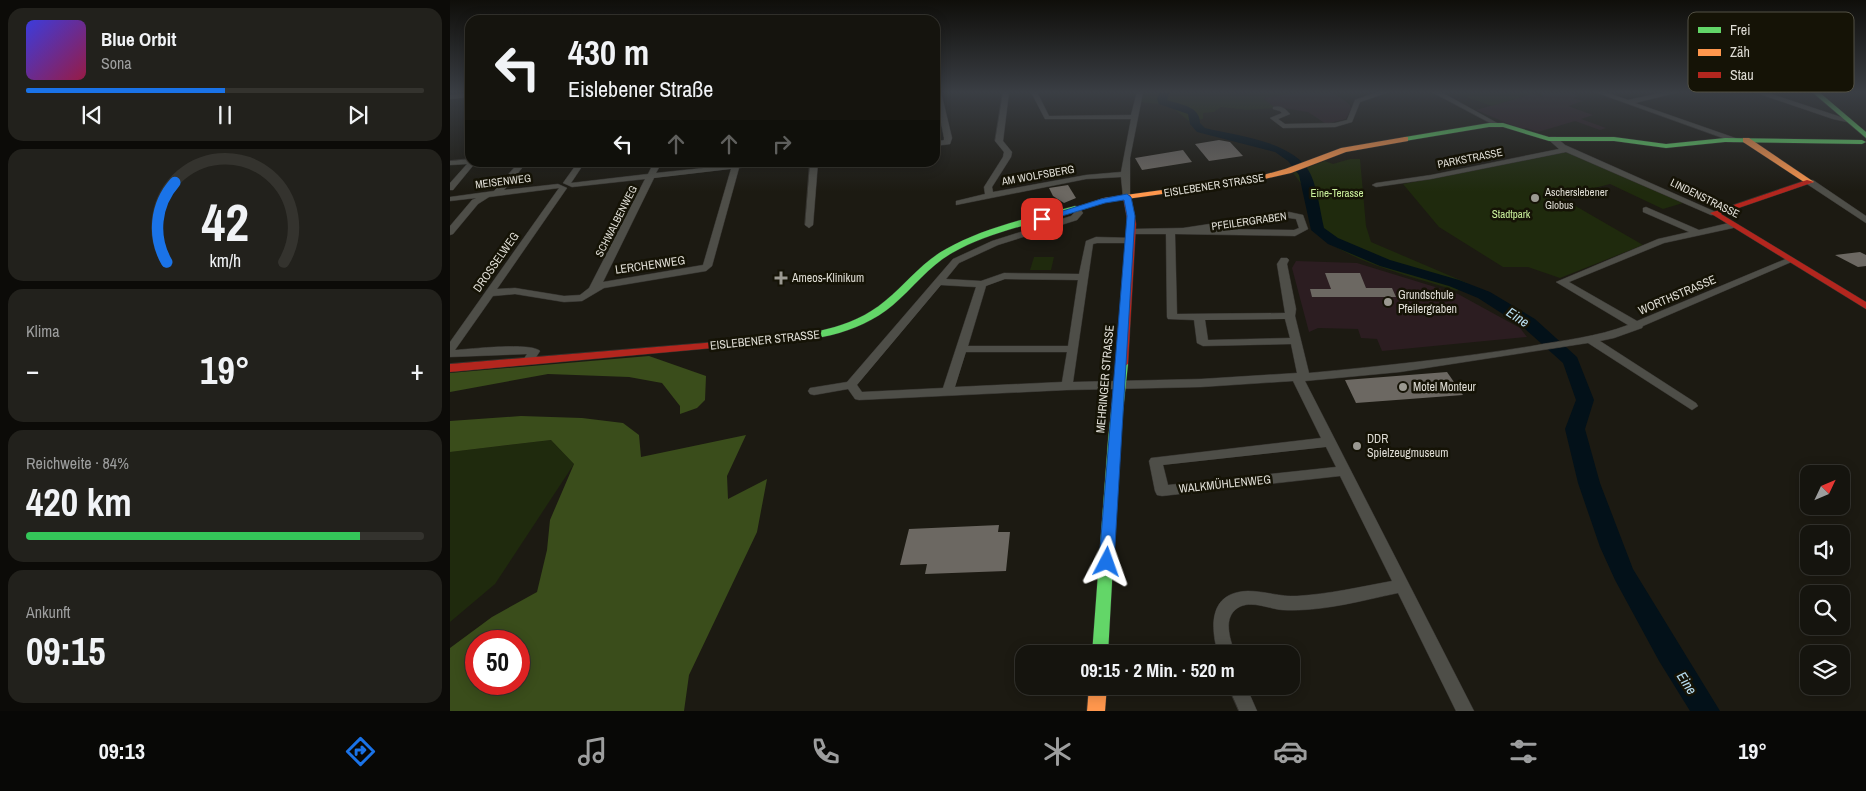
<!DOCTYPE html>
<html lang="de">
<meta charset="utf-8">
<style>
body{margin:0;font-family:"Archivo Narrow",sans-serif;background:#22211c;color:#f1f3f6;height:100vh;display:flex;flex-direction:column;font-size:19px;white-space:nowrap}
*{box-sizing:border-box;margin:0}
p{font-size:16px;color:#9d9e9e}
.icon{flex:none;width:28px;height:28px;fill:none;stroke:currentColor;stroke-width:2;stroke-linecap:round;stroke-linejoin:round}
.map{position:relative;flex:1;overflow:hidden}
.drawer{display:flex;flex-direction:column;gap:8px;padding:8px;background:#0c0b08;width:450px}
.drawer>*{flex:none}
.banner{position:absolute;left:15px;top:15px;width:475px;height:152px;border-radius:15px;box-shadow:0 2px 12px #0003,0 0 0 1px #34332e;background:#15140e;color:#f1f3f6;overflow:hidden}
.needle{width:32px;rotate:46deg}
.buttons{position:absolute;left:1350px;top:465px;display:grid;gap:10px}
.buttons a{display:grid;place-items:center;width:50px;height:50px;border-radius:10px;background:#15140e;box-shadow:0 2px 12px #0003,0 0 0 1px #34332e;font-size:25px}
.speed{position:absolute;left:15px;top:630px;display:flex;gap:10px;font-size:25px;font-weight:700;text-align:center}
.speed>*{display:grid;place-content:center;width:65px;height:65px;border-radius:50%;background:#15140e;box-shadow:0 2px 12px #0003,0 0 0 1px #34332e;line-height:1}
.speed .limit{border:8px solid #d22;background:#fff;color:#111}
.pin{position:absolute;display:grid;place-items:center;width:42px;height:42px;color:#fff;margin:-21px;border-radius:10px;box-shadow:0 2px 8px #0006}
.me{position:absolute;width:55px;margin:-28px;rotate:4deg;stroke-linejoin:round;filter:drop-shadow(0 0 4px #0008)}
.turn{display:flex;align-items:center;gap:18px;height:105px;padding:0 20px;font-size:22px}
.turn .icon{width:65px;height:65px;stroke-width:2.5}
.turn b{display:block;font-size:35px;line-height:42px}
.lanes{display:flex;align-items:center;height:48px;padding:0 20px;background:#0003;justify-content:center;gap:25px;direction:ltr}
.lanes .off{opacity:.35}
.big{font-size:38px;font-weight:700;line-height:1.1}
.drawer .card{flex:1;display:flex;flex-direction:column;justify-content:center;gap:8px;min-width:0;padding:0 18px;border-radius:15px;background:#22211c}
.drawer .dial{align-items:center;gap:0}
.dial svg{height:130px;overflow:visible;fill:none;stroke:#34332e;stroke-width:7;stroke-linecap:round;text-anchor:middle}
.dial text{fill:#f1f3f6;stroke:none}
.song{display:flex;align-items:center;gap:15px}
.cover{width:60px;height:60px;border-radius:8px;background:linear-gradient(135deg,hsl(240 70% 55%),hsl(340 70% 35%))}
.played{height:5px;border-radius:2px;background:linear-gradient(90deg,#1a73e8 50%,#34332e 50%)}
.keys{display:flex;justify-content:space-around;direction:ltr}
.heat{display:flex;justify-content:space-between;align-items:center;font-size:28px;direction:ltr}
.charge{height:8px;border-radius:4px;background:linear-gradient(90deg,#34c759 84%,#34332e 0)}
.trip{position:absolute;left:565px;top:645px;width:285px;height:50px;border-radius:15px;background:#15140e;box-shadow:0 2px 12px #0003,0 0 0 1px #34332e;font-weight:700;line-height:50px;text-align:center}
.dock{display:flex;height:80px;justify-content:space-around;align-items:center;background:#080806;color:#9d9e9e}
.dock .icon{width:35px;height:35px}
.dock .active{color:#1a73e8}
.dock b{font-size:22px;color:#f1f3f6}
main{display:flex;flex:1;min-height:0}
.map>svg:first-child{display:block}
</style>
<main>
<section class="drawer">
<div class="card">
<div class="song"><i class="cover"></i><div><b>Blue Orbit</b><p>Sona</p></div></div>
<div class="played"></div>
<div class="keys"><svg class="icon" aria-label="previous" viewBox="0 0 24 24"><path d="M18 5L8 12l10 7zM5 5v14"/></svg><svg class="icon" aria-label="pause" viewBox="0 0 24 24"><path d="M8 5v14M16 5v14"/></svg><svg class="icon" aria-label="next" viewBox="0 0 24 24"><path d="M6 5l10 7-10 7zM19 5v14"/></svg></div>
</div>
<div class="card dial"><svg viewBox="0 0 100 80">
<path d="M14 69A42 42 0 1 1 86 69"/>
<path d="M14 69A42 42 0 0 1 19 20" stroke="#1a73e8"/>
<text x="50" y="56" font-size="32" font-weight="700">42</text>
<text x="50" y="72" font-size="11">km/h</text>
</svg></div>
<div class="card"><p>Klima</p>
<div class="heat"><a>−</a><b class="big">19°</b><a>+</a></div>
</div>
<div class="card"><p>Reichweite · 84%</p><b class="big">420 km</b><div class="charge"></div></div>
<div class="card"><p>Ankunft</p><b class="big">09:15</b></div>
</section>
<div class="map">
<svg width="1416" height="711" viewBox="0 0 1416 711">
<rect width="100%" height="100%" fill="#1c1a12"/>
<!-- education -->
<g fill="#2c1d21">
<polygon points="852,92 882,93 894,100 900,105 901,109 896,119 876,124 858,112 821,106 813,98"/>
<polygon points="1090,92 1119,92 1128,96 1123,98 1133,101 1118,106 1143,115 1131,119 1156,128 1150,130 1125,121 1088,132 1076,128 1071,129 1026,110 1082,94 1094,98"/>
<polygon points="846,261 907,263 1008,294 1070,328 1077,337 932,351 927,339 911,338 908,329 868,328 859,332 842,268"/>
</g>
<!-- green -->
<g fill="#1f2a0d">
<polygon points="736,92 784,92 792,95 798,92 852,92 813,98 825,108 797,110 771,107 764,112 753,113 753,119 739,121 719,105 690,102 695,93"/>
<polygon points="1002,92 1087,92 1042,106"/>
<polygon points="1117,152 1233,203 1213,209 1160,184 1110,197 1193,245 1110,278 1078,267 1053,267 989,227 953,184"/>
<path d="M900,159h10l6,67 5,16 96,41 -10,8c-45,-15 -108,-28 -143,-60 -1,-27 -4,-37 -21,-58l32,-12 8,3z"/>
<polygon points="584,257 604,257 601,270 580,270"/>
<polygon points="101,440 124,464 45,584 0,622 0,452"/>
</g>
<!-- forest -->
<g fill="#3a4d1b" fill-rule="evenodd">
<polygon points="199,356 256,376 255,400 247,408 230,414 230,406 212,383 179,377 98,374 0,392 0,373"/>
<path d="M71,416l61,2 41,5 16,12 2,22 105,-22 -19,41 1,23 39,-20 -10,53 -68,143 -5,36h-234v-63l42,-31 45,-25 10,-42 3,-30 24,-56 -23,-24 -101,12v-31zM26,641h43v43h-43z"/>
</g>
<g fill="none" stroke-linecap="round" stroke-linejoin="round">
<!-- river -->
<path fill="#031119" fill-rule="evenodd" d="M710,92h10l-3,8c14,5 33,6 33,23l5,5c32,8 91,13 106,47 7,16 9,36 13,53l14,10 52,22 69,20 31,12 45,27 42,38 17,43 -9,29 15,54 33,86 87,142h-30l-31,-50 -44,-81 -15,-33 -22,-64 -13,-54 11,-29 -13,-37 -40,-36 -45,-29 -29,-12 -69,-20 -52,-22 -17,-14 -12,-55 -11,-14 -13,-9 -78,-20 -7,-8 -2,-10 -29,-10 -2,-5z"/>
</g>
<!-- building -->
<g fill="#6c6862">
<polygon points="769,140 780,142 793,156 759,161 745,144"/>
<polygon points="733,150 742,162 692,170 685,158"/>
<polygon points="618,185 626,198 614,203 603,196 599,188"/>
<polygon points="1410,252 1416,255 1416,266 1408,267 1385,255"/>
<polygon points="875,273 910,273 916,288 942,288 946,297 862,297 860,289 881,289"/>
<polygon points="997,372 1013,395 906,403 895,380"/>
<polygon points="549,525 548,532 560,532 556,571 475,574 477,564 450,565 459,529"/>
</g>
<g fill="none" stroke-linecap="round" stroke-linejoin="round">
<!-- street casing -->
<g stroke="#35332f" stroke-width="1">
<g id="street">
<polygon points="485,92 491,92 502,138 500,144 485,146 485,142 494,140 494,138"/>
<polygon points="553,92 559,92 553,141 562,152 561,157 542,187 543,192 636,175 671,172 681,119 595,119 581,92 587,92 599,116 681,115 687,92 693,92 680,158 680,199 674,199 673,197 671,177 636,179 506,205 506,201 535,194 534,187 553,157 554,152 545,141"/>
<path d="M928,92h11l-29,10 -8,20 -17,5 -52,1 -13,-10 12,-5 -2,-2 -7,-2v-2c8,-2 12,1 17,7l-12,5 7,5 50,-1 12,-3 8,-20z"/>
<polygon points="982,92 991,92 1049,124 1044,125"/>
<polygon points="1145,92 1155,92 1178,100 1215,92 1229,92 1185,103 1291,140 1284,142"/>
<polygon points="1304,92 1315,92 1400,120 1397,122 1383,119"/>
<polygon points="20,93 20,97 0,99 0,95"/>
<polygon points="1100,137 1106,137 1115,145 1268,213 1267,215 1261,215 1116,152 981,179 926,187 922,185 926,183 981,175 1109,149 1100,141"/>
<polygon points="20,159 20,162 26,162 3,190 0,190 0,183 17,164 0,165 0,161"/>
<path d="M69,162h8l-23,28 54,-6 9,4 -70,101 18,-1 49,8 16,-1 9,-7 56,-109 -73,8 -9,-4 15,-21h7l-14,21 77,-9 6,-12h8l-6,11 76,-8 1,-3h45l-39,6 -27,98 -6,5 -102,17 -22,13 -18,1 -49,-8 -22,2 -38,54c16,-1 76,-8 85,1l-7,11h-8l-2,-2 4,-6 -77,3v-15l109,-154 -70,9 -11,7 -25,30 -3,1v-9l22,-26 4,-2 -26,3v-4l44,-6zM281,169l-28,96 -100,17 51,-104z"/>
<polygon points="360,162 368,162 363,225 359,228 355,225"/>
<polygon points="1357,180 1363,180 1416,216 1416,223 1357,184"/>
<path d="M626,206l3,1 4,6 -6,7 -79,25 -39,18 -13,16 35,2 23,-8 75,1 7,-33 10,-4 37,1v4l-3,1h-33l-4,1 -20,138 128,-3 96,-6 -6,-29 -88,2 -6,-3 -3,-23 -26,-1 -1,-2 -1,-83h-38v-4l3,-1 52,-1 106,-16 14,3 5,14 -13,7 -120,-2 2,80 108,-1 -8,-49 4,-6h6l2,2 -2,4 9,45 -1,7 14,57c74,-7 149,-15 223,-27 32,-6 65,-9 96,-21l-72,-43 102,-43 31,-7 -46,-20v-4l3,-1 53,23 34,-8 4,3 -4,3 -69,15 -95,39 68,39 151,-63 3,-1 5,3 -153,66 -1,2 -28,10 -14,3 96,62 2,3 -6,4 -104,-67 -188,29 -95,9 169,330h-18l-58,-118c-38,8 -77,19 -115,17 -15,-1 -35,-12 -48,0 -12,11 -4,31 0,44h-17c-8,-28 -9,-62 30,-63 17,0 32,6 49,5 32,-2 63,-9 95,-15l-52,-105 -178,20 -5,-1 -2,-4 -6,-30 2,-3 170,-20 -28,-57 -92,6 -134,3 -208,10 -4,-1 -7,-10 -34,6 -4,-1 -2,-3 2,-3 37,-6 106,-123 39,-18 79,-25 3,-3 -2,-4zM839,218l7,1 3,9 -5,2 -79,-1zM555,279l73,1 -10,66h-100l18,-60zM491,285l35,2 -33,101 -81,4 -5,-7zM835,319l5,19 -82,2 -3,-20zM516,352h101l-5,30 -107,5zM876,447l10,20 -168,18 -5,-20z"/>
<polygon points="778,686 796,686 807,711 789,711"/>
</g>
</g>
<!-- fast casing -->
<g stroke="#35332f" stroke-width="1">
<g id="fast">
<polygon points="1362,92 1369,92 1416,132 1416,138"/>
<polygon points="1039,123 1053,123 1099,137 1164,137 1216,144 1275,138 1412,140 1416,142 1412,144 1275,142 1216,148 1164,141 1099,141 1053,127 1039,127 955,141 951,139 955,137"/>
<path d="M625,206l4,3 -1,2c-42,12 -87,20 -126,42 -23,13 -39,35 -59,52 -39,33 -92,37 -140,40l-5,-3 5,-3c47,-4 95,-7 132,-38 21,-17 37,-39 61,-52 39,-22 86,-32 129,-43z"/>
<polygon points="672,360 678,364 670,440 658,654 642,654 658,440 666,364"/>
</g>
</g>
<!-- slow casing -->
<g stroke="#35332f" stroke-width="1">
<g id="slow">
<polygon points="955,137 958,137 958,141 896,152 841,173 806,181 655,202 625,212 621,209 654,198 806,177 835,169 891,148"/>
<polygon points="1293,138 1299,138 1364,182 1357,184 1293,142"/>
<polygon points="639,686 657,686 655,711 637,711"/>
</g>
</g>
<!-- jam casing -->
<g stroke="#35332f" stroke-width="1">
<g id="jam">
<polygon points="1357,180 1364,182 1271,214 1416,302 1416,309 1260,213"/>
<polygon points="674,195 680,195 681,197 686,224 678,364 672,368 666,364 678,224 673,197"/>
<polygon points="303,339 308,342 307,344 0,372 0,364"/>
</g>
</g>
<!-- street -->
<use href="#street" fill="#4e4e48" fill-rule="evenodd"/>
<!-- fast -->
<use href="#fast" fill="#63d668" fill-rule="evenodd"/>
<!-- slow -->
<use href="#slow" fill="#ff974d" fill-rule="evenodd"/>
<!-- jam -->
<use href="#jam" fill="#b3261e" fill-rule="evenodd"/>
</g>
<!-- sky -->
<linearGradient id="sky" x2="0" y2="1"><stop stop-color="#0f0e0a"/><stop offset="0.48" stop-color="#3a3e44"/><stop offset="1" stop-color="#3a3e44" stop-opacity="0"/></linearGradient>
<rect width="1416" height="192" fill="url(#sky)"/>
<!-- route -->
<polygon fill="#1a73e8" stroke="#114b97" points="677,194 681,197 685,216 664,562 662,567 657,569 651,567 649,562 677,216 674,200 655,203 592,222 587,219 651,199"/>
<!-- markers -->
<g fill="#9b9991" stroke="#151306" stroke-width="2">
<circle cx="1085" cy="198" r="5"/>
<path d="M328.5 270.5h5v5h5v5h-5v5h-5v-5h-5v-5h5z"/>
<circle cx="938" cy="302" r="5"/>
<circle cx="953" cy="387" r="5"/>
<circle cx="907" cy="446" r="5"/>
</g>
<g text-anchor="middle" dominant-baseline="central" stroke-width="5" stroke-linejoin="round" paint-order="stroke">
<!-- far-street labels -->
<g font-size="11" fill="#dfddd5" stroke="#151306">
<text transform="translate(1020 158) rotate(-11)">PARKSTRASSE</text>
<text transform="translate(588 175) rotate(-10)">AM WOLFSBERG</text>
<text transform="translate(53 181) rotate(-7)">MEISENWEG</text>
<text transform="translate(764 185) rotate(-9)">EISLEBENER STRASSE</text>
<text transform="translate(1255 198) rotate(26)">LINDENSTRASSE</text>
<text transform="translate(166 221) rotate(-63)">SCHWALBENWEG</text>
<text transform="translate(799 221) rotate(-8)">PFEILERGRABEN</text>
</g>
<!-- far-poi labels -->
<g font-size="11" fill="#dfddd5" stroke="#151306" text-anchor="start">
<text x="1095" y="192">Ascherslebener<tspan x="1095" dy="13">Globus</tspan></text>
</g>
<!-- far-park labels -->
<g font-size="11" fill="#cbf19c" stroke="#151306">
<text x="887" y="193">Eine-Terasse</text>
<text x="1061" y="214">Stadtpark</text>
</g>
<!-- street labels -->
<g font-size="12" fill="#dfddd5" stroke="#151306">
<text transform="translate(46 262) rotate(-55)">DROSSELWEG</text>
<text transform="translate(200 265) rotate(-8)">LERCHENWEG</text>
<text transform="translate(1227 295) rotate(-23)">WORTHSTRASSE</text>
<text transform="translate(315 340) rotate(-6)">EISLEBENER STRASSE</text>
<text transform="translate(655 379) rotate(-85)">MEHRINGER STRASSE</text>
<text transform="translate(775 484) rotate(-6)">WALKMÜHLENWEG</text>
</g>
<!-- poi labels -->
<g font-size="12" fill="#dfddd5" stroke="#151306" text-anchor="start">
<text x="342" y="278">Ameos-Klinikum</text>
<text x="948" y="295">Grundschule<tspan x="948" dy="14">Pfeilergraben</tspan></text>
<text x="963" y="387">Motel Monteur</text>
<text x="917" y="439">DDR<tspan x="917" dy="14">Spielzeugmuseum</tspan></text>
</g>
<!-- water labels -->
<g font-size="14" font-style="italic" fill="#bbe0f3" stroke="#151306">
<text transform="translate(1068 317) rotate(33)">Eine</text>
<text transform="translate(1237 683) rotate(57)">Eine</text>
</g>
</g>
<!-- legend -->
<rect x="1238" y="12" width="166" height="80" rx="8" fill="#151306" stroke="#525044" stroke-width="1"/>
<rect x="1248" y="27" width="23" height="6" fill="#63d668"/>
<rect x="1248" y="49" width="23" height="7" fill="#ff974d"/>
<rect x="1248" y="72" width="23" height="6" fill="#b3261e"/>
<g font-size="14" fill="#dfddd5">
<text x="1280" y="35">Frei</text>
<text x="1280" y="57">Zäh</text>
<text x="1280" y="80">Stau</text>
</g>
</svg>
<div class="buttons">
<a><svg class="needle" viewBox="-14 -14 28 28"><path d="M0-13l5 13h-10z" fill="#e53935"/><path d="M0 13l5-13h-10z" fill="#9d9e9e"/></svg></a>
<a><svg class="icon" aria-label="sound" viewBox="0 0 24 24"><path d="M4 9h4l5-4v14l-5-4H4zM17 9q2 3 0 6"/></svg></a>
<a><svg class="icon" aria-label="search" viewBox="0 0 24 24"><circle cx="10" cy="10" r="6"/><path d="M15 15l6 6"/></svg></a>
<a><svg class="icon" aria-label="layers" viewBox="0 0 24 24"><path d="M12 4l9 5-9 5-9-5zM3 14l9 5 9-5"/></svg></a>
</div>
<div class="speed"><div class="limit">50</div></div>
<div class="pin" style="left:592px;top:219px;background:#d93025"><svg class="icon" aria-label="arrive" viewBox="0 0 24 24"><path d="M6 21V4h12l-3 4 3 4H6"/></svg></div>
<svg class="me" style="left:657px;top:562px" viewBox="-20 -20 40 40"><path d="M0-17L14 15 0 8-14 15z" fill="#1a73e8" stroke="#fff" stroke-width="4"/></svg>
<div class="trip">09:15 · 2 Min. · 520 m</div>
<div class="banner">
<div class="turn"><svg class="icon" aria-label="left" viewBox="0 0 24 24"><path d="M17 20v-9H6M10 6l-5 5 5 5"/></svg><div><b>430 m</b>Eislebener Straße</div></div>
<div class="lanes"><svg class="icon" aria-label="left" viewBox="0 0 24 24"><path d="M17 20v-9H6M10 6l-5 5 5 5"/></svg><svg class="icon off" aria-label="ahead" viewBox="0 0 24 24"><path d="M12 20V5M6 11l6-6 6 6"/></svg><svg class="icon off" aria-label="ahead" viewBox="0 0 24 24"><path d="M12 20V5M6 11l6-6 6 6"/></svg><svg class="icon off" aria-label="right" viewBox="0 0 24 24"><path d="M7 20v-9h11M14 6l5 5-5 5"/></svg></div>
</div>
</div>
</main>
<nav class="dock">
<b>09:13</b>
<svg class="icon active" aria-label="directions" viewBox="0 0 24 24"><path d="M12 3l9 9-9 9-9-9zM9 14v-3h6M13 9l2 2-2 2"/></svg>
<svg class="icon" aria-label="music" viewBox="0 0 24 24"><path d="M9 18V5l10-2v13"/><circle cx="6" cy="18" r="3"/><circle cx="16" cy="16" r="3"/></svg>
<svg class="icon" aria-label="phone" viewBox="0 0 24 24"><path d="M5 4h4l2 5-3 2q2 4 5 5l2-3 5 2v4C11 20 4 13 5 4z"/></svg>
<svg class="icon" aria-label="climate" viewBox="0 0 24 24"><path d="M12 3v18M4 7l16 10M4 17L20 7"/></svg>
<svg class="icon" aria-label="car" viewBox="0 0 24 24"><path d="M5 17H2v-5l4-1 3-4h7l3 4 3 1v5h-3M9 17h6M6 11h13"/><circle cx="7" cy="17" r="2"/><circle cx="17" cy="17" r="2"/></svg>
<svg class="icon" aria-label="filters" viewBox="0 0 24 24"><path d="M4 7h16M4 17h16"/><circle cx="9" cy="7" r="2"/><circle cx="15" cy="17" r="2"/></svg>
<b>19°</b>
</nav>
